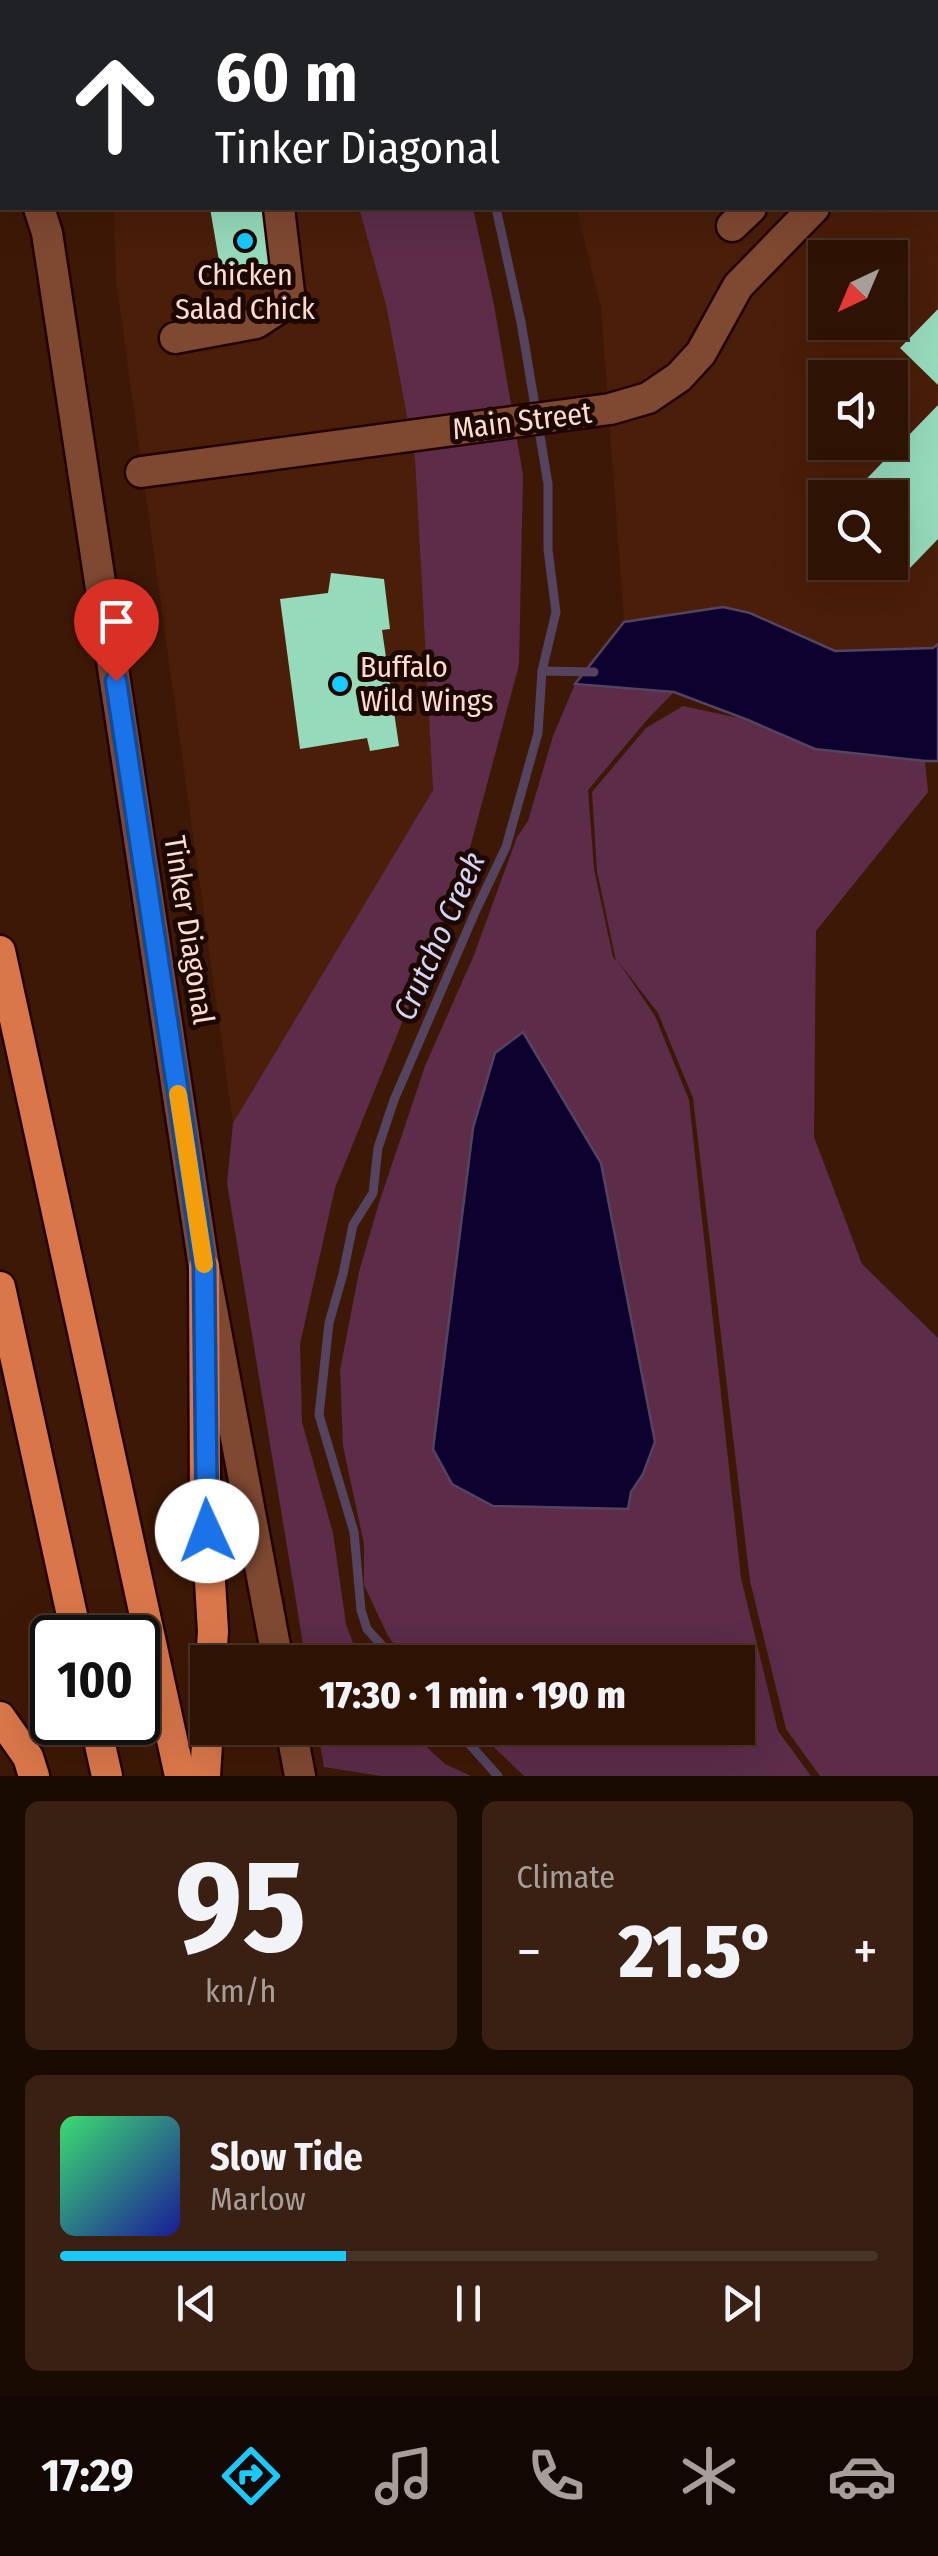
<!DOCTYPE html>
<meta charset="utf-8">
<style>
body{margin:0;font-family:"Fira Sans Condensed",sans-serif;background:#3a2013;color:#f1f3f6;height:100vh;display:flex;flex-direction:column;font-size:38px;white-space:nowrap}
*{box-sizing:border-box;margin:0}
p{font-size:32px;color:#a79e9a}
.icon{flex:none;width:55px;height:55px;fill:none;stroke:currentColor;stroke-width:2;stroke-linecap:round;stroke-linejoin:round}
.map{position:relative;height:1776px;overflow:hidden}
.side{display:flex;flex-direction:column;gap:25px;padding:25px;background:#190a02;flex:1}
.side>*{flex:none}
.banner{position:absolute;left:0px;top:0px;width:940px;height:210px;box-shadow:0 10px 40px #0002,0 0 0 2px #493226;background:#202124;color:#fff;overflow:hidden}
.needle{width:65px;rotate:224deg}
.buttons{position:absolute;left:808px;top:240px;display:grid;gap:20px}
.buttons a{display:grid;place-items:center;width:100px;height:100px;border-radius:0px;background:#2e1204;box-shadow:0 10px 40px #0002,0 0 0 2px #493226;font-size:50px}
.speed{position:absolute;left:30px;top:1615px;display:flex;gap:20px;font-size:50px;font-weight:700;text-align:center}
.speed>*{display:grid;place-content:center;width:130px;height:130px;border-radius:50%;background:#2e1204;box-shadow:0 10px 40px #0002,0 0 0 2px #493226;line-height:1}
.speed .limit{border:5px solid #111;border-radius:15px;background:#fff;color:#111}
.pin{position:absolute;display:grid;place-items:center;width:85px;height:85px;color:#fff;margin:-102px -42px;border-radius:50% 50% 50% 0;rotate:-45deg;box-shadow:0 0 10px #0007}
.pin .icon{rotate:45deg}
.me{position:absolute;width:110px;margin:-55px;rotate:358deg;stroke-linejoin:round;filter:drop-shadow(0 0 8px #0008)}
.turn{display:flex;align-items:center;gap:35px;height:210px;padding:0 50px;font-size:45px}
.turn .icon{width:130px;height:130px;stroke-width:2.5}
.turn b{display:block;font-size:70px;line-height:85px}
.big{font-size:75px;font-weight:800;line-height:1.1}
.side .widget{flex:1;display:flex;flex-direction:column;justify-content:center;gap:15px;min-width:0;padding:0 35px;border-radius:15px;background:#3a2013}
.side .dial{align-items:center;gap:0}
.dial b{font-size:130px;line-height:1}
.song{display:flex;align-items:center;gap:30px}
.cover{width:120px;height:120px;border-radius:15px;background:linear-gradient(135deg,hsl(140 70% 55%),hsl(240 70% 35%))}
.played{height:10px;border-radius:5px;background:linear-gradient(90deg,#19cafc 35%,#493226 35%)}
.keys{display:flex;justify-content:space-around;direction:ltr}
.heat{display:flex;justify-content:space-between;align-items:center;font-size:55px;direction:ltr}
.side .tiles{flex:1;display:grid;gap:25px;grid-template-columns:1fr 1fr}
.widget:last-child{grid-column:span 2}
.trip{position:absolute;left:190px;top:1645px;width:565px;height:100px;border-radius:0px;background:#2e1204;box-shadow:0 10px 40px #0002,0 0 0 2px #493226;font-weight:800;line-height:100px;text-align:center}
.tabs{display:flex;height:160px;justify-content:space-around;align-items:center;background:#120702;color:#a79e9a}
.tabs .icon{width:70px;height:70px}
.tabs .selected{color:#19cafc}
.tabs b{font-size:45px;color:#f1f3f6}
.map>svg:first-child{display:block}
</style>
<div class="map">
<svg width="938" height="1776" viewBox="0 0 938 1776">
<rect width="100%" height="100%" fill="#3e1806"/>
<!-- built -->
<g fill="#4a1e09" fill-rule="evenodd">
<path d="M524,0h414v644l-5,4 -98,3 -85,-38 -27,-6 -99,15 -23,-315 -25,-99h362v-206h-414zM825,258h65v64h-65zM825,378h65v64h-65zM825,498h65v64h-65z"/>
<polygon points="114,208 359,208 386,305 415,459 433,790 233,1123 116,280"/>
</g>
<!-- green -->
<g fill="#5c2c49" fill-rule="evenodd">
<polygon points="359,208 473,208 494,305 523,475 519,665 464,870 335,1188 300,1344 302,1422 333,1533 346,1624 360,1662 306,1662 227,1183 233,1123 433,790 415,459 386,305"/>
<path d="M575,684l99,8 -28,29 -58,69 6,79 19,88 3,4 -19,-90 -5,-79 54,-64 37,-22 65,14 67,29 110,12 3,31 -112,139 -2,206 48,127 76,74v438h-118l-34,-47 -36,-148 -57,-483 -35,-85 -40,-52 37,55 34,84 52,478 37,153 33,45h-287l-50,-48h264v-66h-331l-19,-26 -24,-51v-41l-21,-98 -3,-76 19,-98 19,-66 47,-140 49,-111 43,-118 11,-16 25,-85zM643,1474l-12,18 -3,16 -176,-24z"/>
<polygon points="317,1728 406,1728 445,1764 471,1776 381,1776 324,1767"/>
</g>
<!-- water -->
<g fill="#0d012f" stroke="#55435f" stroke-width="2.5">
<polygon points="723,607 750,613 835,651 933,648 938,644 938,761 925,761 815,749 748,720 674,692 575,684 624,622"/>
<polygon points="523,1032 601,1163 655,1442 643,1474 631,1492 628,1509 493,1506 452,1484 433,1449 473,1128 495,1053"/>
</g>
<g fill="none" stroke-linecap="round" stroke-linejoin="round">
<!-- stream -->
<g stroke="#55435f" stroke-width="9">
<polyline points="448,0 449,2"/>
<polyline points="542,671 594,672"/>
<polyline points="397,1662 367,1629 361,1610 354,1532 319,1415 329,1323 343,1274 353,1225 373,1193 378,1148 394,1100 476,910 506,847 538,733 542,671 556,612 548,550 548,484 521,322 496,208"/>
<polyline points="455,1728 498,1776"/>
</g>
</g>
<!-- building -->
<g fill="#95dabb">
<polygon points="210,208 269,208 279,275 223,284"/>
<polygon points="938,309 938,385 900,348"/>
<polygon points="938,405 938,539 910,568 890,549 890,498 848,498"/>
<polygon points="331,573 384,579 390,629 382,630 399,746 370,751 367,738 300,749 280,599 328,593"/>
</g>
<g fill="none" stroke-linecap="round" stroke-linejoin="round">
<!-- minor casing -->
<g stroke="#220200" stroke-width="35">
<g id="minor">
<polyline points="938,21 938,20"/>
<polyline points="0,88 2,96"/>
<polyline points="39,208 47,233 204,1267 278,1662"/>
<polyline points="732,226 751,208"/>
<polyline points="175,338 256,323 290,301 279,208"/>
<polyline points="141,472 610,409 648,398 679,377 701,353 738,286 814,208"/>
<polyline points="291,1728 300,1776"/>
</g>
</g>
<!-- major casing -->
<g stroke="#220200" stroke-width="35">
<g id="major">
<polyline points="153,2 156,0"/>
<polyline points="0,164 2,161"/>
</g>
</g>
<!-- highway casing -->
<g stroke="#220200" stroke-width="35">
<g id="highway">
<polyline points="0,951 180,1776"/>
<polyline points="204,1267 205,1498 213,1631 211,1662"/>
<polyline points="0,1287 77,1638"/>
<polyline points="0,1717 28,1757 34,1776"/>
<polyline points="95,1722 107,1776"/>
<polyline points="205,1776 208,1727"/>
</g>
</g>
<!-- minor -->
<use href="#minor" stroke="#7f4931" stroke-width="30"/>
<!-- major -->
<use href="#major" stroke="#b56540" stroke-width="30"/>
<!-- highway -->
<use href="#highway" stroke="#d9774a" stroke-width="30"/>
</g>
<g fill="none" stroke-linecap="round" stroke-linejoin="round">
<!-- route casing -->
<g stroke="#114b97" stroke-width="25">
<polyline id="route" points="116,681 204,1266 207,1531"/>
</g>
<!-- route -->
<use href="#route" stroke="#1a73e8" stroke-width="18"/>
<!-- slow -->
<polyline stroke="#f59e0b" stroke-width="18" points="178,1094 204,1264"/>
</g>
<!-- markers -->
<g fill="#19cafc" stroke="#1c0701" stroke-width="4">
<circle cx="245" cy="241" r="10"/>
<circle cx="340" cy="684" r="10"/>
</g>
<g text-anchor="middle" dominant-baseline="central" stroke-width="10" stroke-linejoin="round" paint-order="stroke">
<!-- poi labels -->
<g font-size="30" fill="#fcdcce" stroke="#1c0701">
<text x="245" y="275">Chicken<tspan x="245" dy="34">Salad Chick</tspan></text>
<text x="360" y="667" text-anchor="start">Buffalo<tspan x="360" dy="34">Wild Wings</tspan></text>
</g>
<!-- street labels -->
<g font-size="30" fill="#fcdcce" stroke="#1c0701">
<text transform="translate(522 421) rotate(-7)">Main Street</text>
<text transform="translate(189 930) rotate(81)">Tinker Diagonal</text>
</g>
<!-- water labels -->
<g font-size="32" font-style="italic" fill="#d3d3f5" stroke="#1c0701">
<text transform="translate(439 936) rotate(-66)">Crutcho Creek</text>
</g>
</g>
</svg>
<div class="buttons">
<a><svg class="needle" viewBox="-14 -14 28 28"><path d="M0-13l5 13h-10z" fill="#e53935"/><path d="M0 13l5-13h-10z" fill="#a79e9a"/></svg></a>
<a><svg class="icon" aria-label="sound" viewBox="0 0 24 24"><path d="M4 9h4l5-4v14l-5-4H4zM17 9q2 3 0 6"/></svg></a>
<a><svg class="icon" aria-label="search" viewBox="0 0 24 24"><circle cx="10" cy="10" r="6"/><path d="M15 15l6 6"/></svg></a>
</div>
<div class="speed"><div class="limit">100</div></div>
<div class="pin" style="left:116px;top:681px;background:#d93025"><svg class="icon" aria-label="arrive" viewBox="0 0 24 24"><path d="M6 21V4h12l-3 4 3 4H6"/></svg></div>
<svg class="me" style="left:207px;top:1531px" viewBox="-20 -20 40 40"><circle r="19" fill="#fff"/><path d="M0-13L10 11 0 6-10 11z" fill="#1a73e8"/></svg>
<div class="trip">17:30 · 1 min · 190 m</div>
<div class="banner">
<div class="turn"><svg class="icon" aria-label="ahead" viewBox="0 0 24 24"><path d="M12 20V5M6 11l6-6 6 6"/></svg><div><b>60 m</b>Tinker Diagonal</div></div>
</div>
</div>
<section class="side">
<div class="tiles">
<div class="widget dial"><b>95</b><p>km/h</p></div>
<div class="widget"><p>Climate</p>
<div class="heat"><a>−</a><b class="big">21.5°</b><a>+</a></div>
</div>
<div class="widget">
<div class="song"><i class="cover"></i><div><b>Slow Tide</b><p>Marlow</p></div></div>
<div class="played"></div>
<div class="keys"><svg class="icon" aria-label="previous" viewBox="0 0 24 24"><path d="M18 5L8 12l10 7zM5 5v14"/></svg><svg class="icon" aria-label="pause" viewBox="0 0 24 24"><path d="M8 5v14M16 5v14"/></svg><svg class="icon" aria-label="next" viewBox="0 0 24 24"><path d="M6 5l10 7-10 7zM19 5v14"/></svg></div>
</div>
</div>
</section>
<nav class="tabs">
<b>17:29</b>
<svg class="icon selected" aria-label="directions" viewBox="0 0 24 24"><path d="M12 3l9 9-9 9-9-9zM9 14v-3h6M13 9l2 2-2 2"/></svg>
<svg class="icon" aria-label="music" viewBox="0 0 24 24"><path d="M9 18V5l10-2v13"/><circle cx="6" cy="18" r="3"/><circle cx="16" cy="16" r="3"/></svg>
<svg class="icon" aria-label="phone" viewBox="0 0 24 24"><path d="M5 4h4l2 5-3 2q2 4 5 5l2-3 5 2v4C11 20 4 13 5 4z"/></svg>
<svg class="icon" aria-label="climate" viewBox="0 0 24 24"><path d="M12 3v18M4 7l16 10M4 17L20 7"/></svg>
<svg class="icon" aria-label="car" viewBox="0 0 24 24"><path d="M5 17H2v-5l4-1 3-4h7l3 4 3 1v5h-3M9 17h6M6 11h13"/><circle cx="7" cy="17" r="2"/><circle cx="17" cy="17" r="2"/></svg>
</nav>
